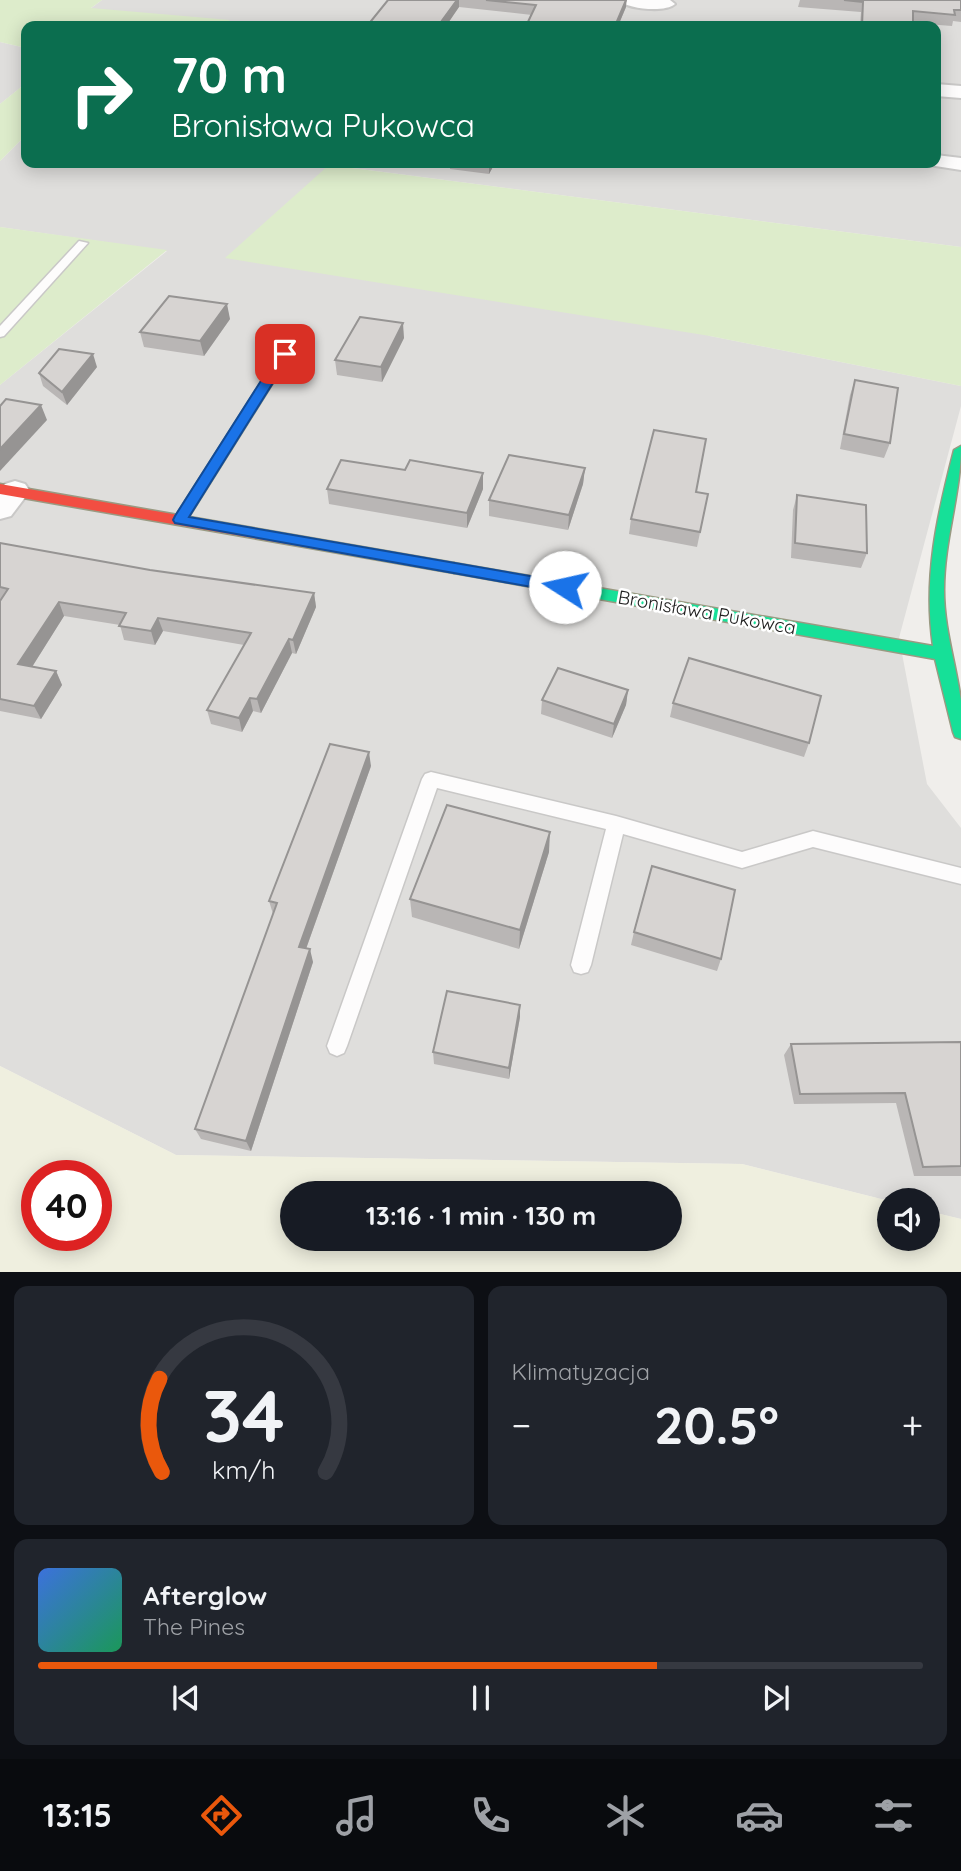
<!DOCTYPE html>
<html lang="pl">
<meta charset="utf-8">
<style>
body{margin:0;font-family:Quicksand,sans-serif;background:#20242c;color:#f1f3f6;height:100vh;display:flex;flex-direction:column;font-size:26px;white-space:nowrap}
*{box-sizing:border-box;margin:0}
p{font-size:23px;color:#9ea1a6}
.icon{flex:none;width:38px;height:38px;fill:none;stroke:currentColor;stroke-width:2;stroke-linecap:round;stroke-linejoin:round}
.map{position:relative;height:1272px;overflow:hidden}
.side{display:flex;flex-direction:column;gap:14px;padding:14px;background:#0d0f14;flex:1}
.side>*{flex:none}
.guide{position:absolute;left:21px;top:21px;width:920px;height:147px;border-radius:14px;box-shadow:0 4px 18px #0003;background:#0b6e4f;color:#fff;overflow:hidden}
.controls{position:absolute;left:877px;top:1188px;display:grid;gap:14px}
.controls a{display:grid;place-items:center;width:63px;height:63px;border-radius:50%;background:#171b24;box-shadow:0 4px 18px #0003;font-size:35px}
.speed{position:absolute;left:21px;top:1160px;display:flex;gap:14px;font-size:35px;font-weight:700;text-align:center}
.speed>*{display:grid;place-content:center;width:91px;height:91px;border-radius:50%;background:#171b24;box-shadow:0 4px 18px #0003;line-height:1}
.speed .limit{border:10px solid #d22;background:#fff;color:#111}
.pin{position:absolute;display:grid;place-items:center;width:60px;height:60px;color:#fff;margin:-30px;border-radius:14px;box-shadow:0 4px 10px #0006}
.me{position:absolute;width:77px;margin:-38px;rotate:280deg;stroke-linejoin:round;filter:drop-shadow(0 0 5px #0008)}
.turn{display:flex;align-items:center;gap:24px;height:147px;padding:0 35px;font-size:32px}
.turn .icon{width:91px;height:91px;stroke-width:2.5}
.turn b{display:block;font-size:49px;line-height:60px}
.big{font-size:52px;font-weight:700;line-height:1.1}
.side .widget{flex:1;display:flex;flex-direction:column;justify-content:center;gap:10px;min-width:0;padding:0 24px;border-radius:14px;background:#20242c}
.side .dial{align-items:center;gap:0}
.dial svg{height:182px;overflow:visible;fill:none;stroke:#363941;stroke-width:7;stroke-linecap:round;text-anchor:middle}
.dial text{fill:#f1f3f6;stroke:none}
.song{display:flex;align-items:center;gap:21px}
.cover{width:84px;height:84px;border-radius:10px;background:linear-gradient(135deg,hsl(220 70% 55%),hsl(150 70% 35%))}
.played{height:7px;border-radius:4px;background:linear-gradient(90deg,#ea580c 70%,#363941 70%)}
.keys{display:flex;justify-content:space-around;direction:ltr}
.heat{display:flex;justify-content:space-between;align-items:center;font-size:38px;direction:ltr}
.side .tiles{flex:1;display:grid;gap:14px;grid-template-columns:1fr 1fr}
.widget:last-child{grid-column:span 2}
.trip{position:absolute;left:280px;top:1181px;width:402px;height:70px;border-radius:35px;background:#171b24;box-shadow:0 4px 18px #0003;font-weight:700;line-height:70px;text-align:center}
.menu{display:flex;height:112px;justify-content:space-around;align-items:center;background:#090b0e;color:#9ea1a6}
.menu .icon{width:49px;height:49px}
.menu .active{color:#ea580c}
.menu b{font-size:32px;color:#f1f3f6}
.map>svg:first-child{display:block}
</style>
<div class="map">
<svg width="961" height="1273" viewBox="0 0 961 1273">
<rect width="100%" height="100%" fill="#f0eeeb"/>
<!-- residential -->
<g fill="#dfdedc">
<polygon points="102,0 961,0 961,247 330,165 710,336 961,386 961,406 899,638 927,784 961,828 961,1219 928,1211 928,1200 889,1201 742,1164 176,1155 0,1066 0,385 167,251 0,227 0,161 26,135 26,163 936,163 936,26 222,26 229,21 90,9"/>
<polygon points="0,42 26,48 26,83 0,104"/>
</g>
<!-- farmland -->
<path fill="#efefdf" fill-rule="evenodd" d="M0,1066l176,89 566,9 147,37v38h39v-28l33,8v53h-961zM37,1176h59v60h-59zM292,1194h378v45h-378z"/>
<!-- grass -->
<g fill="#ddeccb">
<polygon points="0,0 102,0 91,8 230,20 222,26 26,26 26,48 0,42"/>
<polygon points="26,83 26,135 0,161 0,104"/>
<polygon points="329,165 961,247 961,386 710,336 225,258"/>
<polygon points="0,227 167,250 0,385"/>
</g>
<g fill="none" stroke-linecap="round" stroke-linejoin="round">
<!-- lane casing -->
<g stroke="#c9c8c7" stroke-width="3">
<g id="lane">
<polygon points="79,241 88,243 4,336 0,337 0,326"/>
<polygon points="431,772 616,816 742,852 813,831 961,868 961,884 813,847 742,868 623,834 591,965 588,972 581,974 574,972 571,965 606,829 437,788 347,1046 344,1053 337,1056 330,1053 327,1046 422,779 425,774"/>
</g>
</g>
<!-- street casing -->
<g stroke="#c9c8c7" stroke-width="4">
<g id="street">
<path d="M618,0h52l5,4c-10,9 -48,5 -57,-4z"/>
<polygon points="936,84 961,86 961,98 936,96"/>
<polygon points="936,155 961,158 961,170 929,165 927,163 936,163"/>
<polygon points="15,481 25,484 30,491 11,516 0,519 0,489 5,484"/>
</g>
</g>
<!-- fast casing -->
<g stroke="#999a82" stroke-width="3">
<g id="fast">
<polygon points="285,350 291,354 185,523 175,523 173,520 175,517 279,354"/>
<path d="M961,446c0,48 -17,94 -17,144 0,39 12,73 17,111 0,12 0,26 0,38l-6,-2 -2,-5 -18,-73 -481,-86 -7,-5 7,-5 479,83c-10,-68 4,-130 21,-196z"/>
</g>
</g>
<!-- jam casing -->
<g stroke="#999a82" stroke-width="3">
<polygon id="jam" points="0,484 454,563 461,568 454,573 0,494"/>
</g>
<!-- lane -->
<use href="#lane" fill="#fdfcfc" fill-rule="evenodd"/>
<!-- street -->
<use href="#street" fill="#fdfcfc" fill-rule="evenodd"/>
<!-- fast -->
<use href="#fast" fill="#16e098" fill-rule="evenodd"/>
<!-- jam -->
<use href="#jam" fill="#f24e42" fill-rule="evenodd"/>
</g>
<!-- wall -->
<g fill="#b9b6b5">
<polygon points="388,0 627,0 626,7 618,26 526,26 532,15 459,7 446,26 367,26"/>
<polygon points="800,0 961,0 961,22 953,21 952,26 913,23 913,26 860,26 861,12 798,7"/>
<polygon points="450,163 495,163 489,174 450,169"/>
<polygon points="230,319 204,356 144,347 140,332"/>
<polygon points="404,338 382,382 337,375 335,360"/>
<polygon points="97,367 67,405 43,386 39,373"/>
<polygon points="855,380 890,443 884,458 840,449 850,395"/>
<polygon points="585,468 583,484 568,530 489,516 489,500"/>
<polygon points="405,470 483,489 467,528 329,504 327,489"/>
<polygon points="696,492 708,494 697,547 629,534 631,519"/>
<polygon points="797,495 867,553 861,568 791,558 793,510"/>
<polygon points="0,543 150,570 314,593 316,607 296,654 292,653 261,713 253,711 242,732 211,724 207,710 244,645 163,631 155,645 124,640 120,625 64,616 32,667 56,671 62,685 41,719 0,711"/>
<polygon points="628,690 626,705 612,738 541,714 542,700"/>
<polygon points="673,703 809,743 804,757 670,717"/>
<polygon points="371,766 306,949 313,962 251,1151 201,1139 195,1129 273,914 269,901"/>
<polygon points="549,852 519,949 412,917 410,899"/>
<polygon points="634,932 721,959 717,971 631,945"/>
<polygon points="520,1017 509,1079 434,1064 433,1052"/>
<polygon points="961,1042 961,1176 914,1176 896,1103 794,1104 784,1055 791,1044"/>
</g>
<!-- shaded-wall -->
<g fill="#969493">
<polygon points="457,0 459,0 459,7 446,26 438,26"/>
<polygon points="626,0 626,7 618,26 615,26"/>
<polygon points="489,163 495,163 489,174"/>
<polygon points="227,304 230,319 204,356 200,341"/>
<polygon points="403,323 404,338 382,382 381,367"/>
<polygon points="93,354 97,367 67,405 62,392"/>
<polygon points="41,405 47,420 0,471 0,449"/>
<polygon points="585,468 583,484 568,530 569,515"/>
<polygon points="483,473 483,489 467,528 467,513"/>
<polygon points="314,593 316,607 296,654 293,640"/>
<polygon points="59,602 64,616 25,678 18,664"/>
<polygon points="158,618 163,631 155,645 151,631"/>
<polygon points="289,639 292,653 261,713 257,699"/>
<polygon points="56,671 62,685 41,719 34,706"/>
<polygon points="628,690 626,705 612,738 614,724"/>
<polygon points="250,698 253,711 242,732 239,718"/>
<polygon points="369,752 371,766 302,960 299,947"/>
<polygon points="550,832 549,852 519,949 520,930"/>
<polygon points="310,949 313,962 251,1151 246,1141"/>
<polygon points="520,1005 520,1017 509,1079 509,1068"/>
</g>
<!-- building -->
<g fill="#d7d4d2" stroke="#969493" stroke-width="2">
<polygon points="388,0 457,0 438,26 367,26"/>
<polygon points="486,0 626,0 615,26 526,26 536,5"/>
<polygon points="844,0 961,0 961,10 954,10 955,15 913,11 913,26 862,26 863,2"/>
<polygon points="169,296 227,304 200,341 140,332"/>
<polygon points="360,317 403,323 381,367 335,360"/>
<polygon points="59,349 93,354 62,392 39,373"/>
<polygon points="855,380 898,388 890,443 844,434"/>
<polygon points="6,399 41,405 0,449 0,406"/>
<polygon points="654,430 706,439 696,492 708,494 700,532 631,519"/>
<polygon points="509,455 585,468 569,515 489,500"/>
<polygon points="341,460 405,470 410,460 483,473 467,513 327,489"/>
<polygon points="797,495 866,505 867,553 795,543"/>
<polygon points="0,543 150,570 314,593 293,640 289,639 257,699 250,698 239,718 207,710 251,633 158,618 151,631 119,626 126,613 59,602 18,664 56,671 34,706 0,699 0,601 8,589 0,587"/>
<polygon points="689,658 821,696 809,743 673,703"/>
<polygon points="558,668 628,690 614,724 542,700"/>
<polygon points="330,744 369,752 299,947 310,949 246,1141 195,1129 277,903 269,901"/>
<polygon points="447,805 550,832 520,930 410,899"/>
<polygon points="652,866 735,890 721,959 634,932"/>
<polygon points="447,991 520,1005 509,1068 433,1052"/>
<polygon points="961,1042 961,1166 923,1167 905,1093 800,1094 791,1044"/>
</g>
<!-- route -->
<polygon fill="#1a73e8" stroke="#114b97" stroke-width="2" points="285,350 291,354 189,517 565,582 570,583 573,587 570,591 565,593 175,523 173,520 175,516 278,354"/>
<g text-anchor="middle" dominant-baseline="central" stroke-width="5" stroke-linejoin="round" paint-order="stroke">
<!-- street labels -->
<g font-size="19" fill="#222" stroke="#fff">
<text transform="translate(707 612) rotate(10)">Bronisława Pukowca</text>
</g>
</g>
</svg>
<div class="controls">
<a><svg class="icon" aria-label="sound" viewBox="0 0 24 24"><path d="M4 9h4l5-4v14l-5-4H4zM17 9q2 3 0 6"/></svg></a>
</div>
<div class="speed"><div class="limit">40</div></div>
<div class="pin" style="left:285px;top:354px;background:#d93025"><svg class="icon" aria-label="arrive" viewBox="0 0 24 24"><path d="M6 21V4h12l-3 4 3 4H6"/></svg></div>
<svg class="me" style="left:565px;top:587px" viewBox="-20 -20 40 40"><circle r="19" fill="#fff"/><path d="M0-13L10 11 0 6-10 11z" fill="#1a73e8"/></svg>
<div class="trip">13:16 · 1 min · 130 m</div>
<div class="guide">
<div class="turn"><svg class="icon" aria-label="right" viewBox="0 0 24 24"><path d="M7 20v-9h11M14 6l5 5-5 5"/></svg><div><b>70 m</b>Bronisława Pukowca</div></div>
</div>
</div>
<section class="side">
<div class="tiles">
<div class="widget dial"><svg viewBox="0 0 100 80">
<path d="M14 69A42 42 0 1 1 86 69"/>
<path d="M14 69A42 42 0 0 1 13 28" stroke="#ea580c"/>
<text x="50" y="56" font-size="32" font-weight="700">34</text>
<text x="50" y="72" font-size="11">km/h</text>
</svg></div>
<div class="widget"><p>Klimatyzacja</p>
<div class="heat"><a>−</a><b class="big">20.5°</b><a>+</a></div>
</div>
<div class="widget">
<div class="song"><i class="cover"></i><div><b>Afterglow</b><p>The Pines</p></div></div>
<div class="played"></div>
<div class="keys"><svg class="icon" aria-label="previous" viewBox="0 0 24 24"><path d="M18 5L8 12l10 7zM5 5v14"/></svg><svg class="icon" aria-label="pause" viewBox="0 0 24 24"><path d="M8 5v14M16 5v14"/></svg><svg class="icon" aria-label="next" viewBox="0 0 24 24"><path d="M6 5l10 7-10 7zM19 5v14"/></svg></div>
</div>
</div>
</section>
<nav class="menu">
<b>13:15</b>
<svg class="icon active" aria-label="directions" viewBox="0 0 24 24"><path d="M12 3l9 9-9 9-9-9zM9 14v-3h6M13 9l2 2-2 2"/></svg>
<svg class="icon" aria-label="music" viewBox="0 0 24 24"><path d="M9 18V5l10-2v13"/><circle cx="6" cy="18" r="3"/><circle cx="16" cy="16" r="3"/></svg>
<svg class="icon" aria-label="phone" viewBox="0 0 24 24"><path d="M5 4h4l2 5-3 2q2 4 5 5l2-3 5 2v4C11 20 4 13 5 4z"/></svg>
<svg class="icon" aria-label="climate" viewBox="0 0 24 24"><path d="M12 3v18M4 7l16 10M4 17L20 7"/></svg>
<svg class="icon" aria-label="car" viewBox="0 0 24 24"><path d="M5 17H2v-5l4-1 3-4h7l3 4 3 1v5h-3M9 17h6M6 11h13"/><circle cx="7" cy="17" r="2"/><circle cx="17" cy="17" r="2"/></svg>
<svg class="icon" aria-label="filters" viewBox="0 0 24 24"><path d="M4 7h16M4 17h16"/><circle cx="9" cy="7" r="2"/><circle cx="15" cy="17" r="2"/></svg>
</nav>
